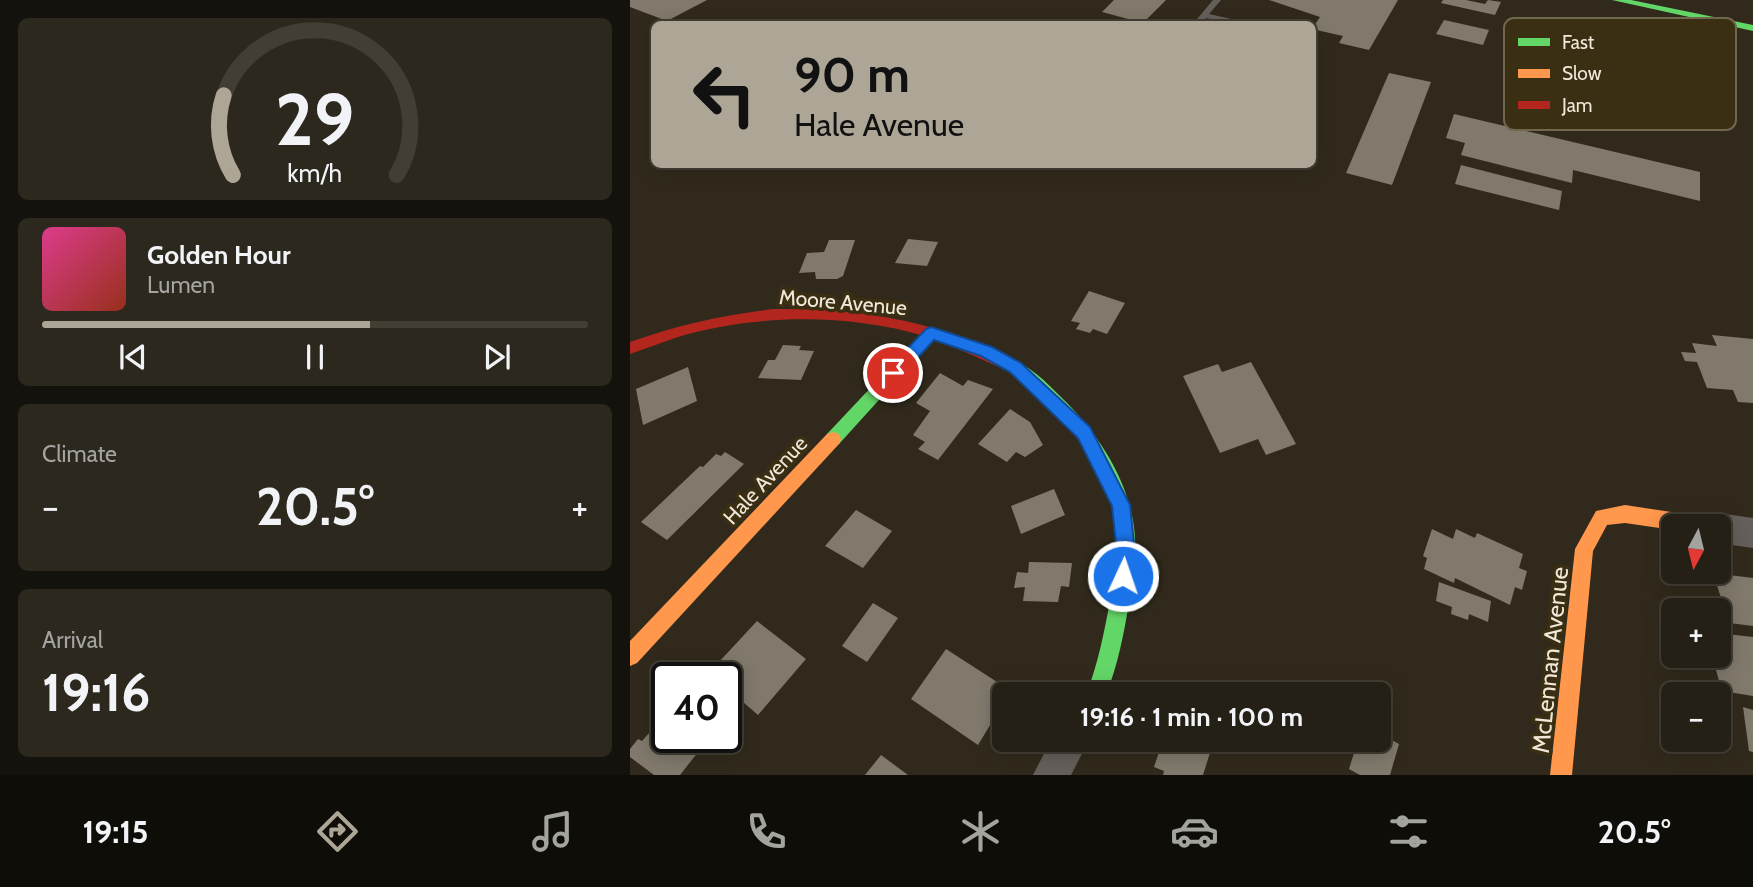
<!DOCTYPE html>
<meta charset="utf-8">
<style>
body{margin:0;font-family:Cabin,sans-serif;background:#2d281e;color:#f1f3f6;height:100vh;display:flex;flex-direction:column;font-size:26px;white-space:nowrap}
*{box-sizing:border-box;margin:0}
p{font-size:23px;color:#a3a3a0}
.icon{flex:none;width:38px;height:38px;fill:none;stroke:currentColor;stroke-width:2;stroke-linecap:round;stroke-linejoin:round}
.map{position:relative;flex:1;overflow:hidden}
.sheet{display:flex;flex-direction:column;gap:18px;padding:18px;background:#14120c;width:630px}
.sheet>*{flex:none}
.hud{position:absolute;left:21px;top:21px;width:665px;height:147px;border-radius:10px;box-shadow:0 4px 18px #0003,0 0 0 2px #423e34;background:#ada697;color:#111;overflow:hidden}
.needle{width:46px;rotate:187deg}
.tools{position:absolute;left:1031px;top:514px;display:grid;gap:14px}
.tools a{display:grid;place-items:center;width:70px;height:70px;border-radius:10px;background:#252015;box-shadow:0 4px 18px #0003,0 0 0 2px #423e34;font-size:35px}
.speed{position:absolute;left:21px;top:662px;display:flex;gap:14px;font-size:35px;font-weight:700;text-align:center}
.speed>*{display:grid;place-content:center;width:91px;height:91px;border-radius:50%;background:#252015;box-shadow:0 4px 18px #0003,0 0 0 2px #423e34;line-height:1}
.speed .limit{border:4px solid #111;border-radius:10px;background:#fff;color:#111}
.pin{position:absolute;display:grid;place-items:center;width:60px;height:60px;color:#fff;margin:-30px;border:4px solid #fff;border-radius:50%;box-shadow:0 2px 7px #0007}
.me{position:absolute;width:77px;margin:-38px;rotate:3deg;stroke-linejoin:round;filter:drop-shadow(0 0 5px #0008)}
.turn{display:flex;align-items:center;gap:24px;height:147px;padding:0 28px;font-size:32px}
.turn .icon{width:91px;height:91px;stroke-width:2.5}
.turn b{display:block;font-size:49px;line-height:60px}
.big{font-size:52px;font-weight:800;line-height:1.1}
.sheet .card{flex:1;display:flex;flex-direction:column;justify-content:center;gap:10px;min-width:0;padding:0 24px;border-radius:10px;background:#2d281e}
.sheet .dial{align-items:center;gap:0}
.dial svg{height:182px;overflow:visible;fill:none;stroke:#423e34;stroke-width:7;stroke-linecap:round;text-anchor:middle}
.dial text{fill:#f1f3f6;stroke:none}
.song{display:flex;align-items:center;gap:21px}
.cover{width:84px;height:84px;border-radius:10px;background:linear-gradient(135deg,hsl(330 70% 55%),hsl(10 70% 35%))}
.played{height:7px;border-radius:4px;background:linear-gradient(90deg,#ada697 60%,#423e34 60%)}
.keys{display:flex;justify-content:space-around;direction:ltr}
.heat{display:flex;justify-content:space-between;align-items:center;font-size:38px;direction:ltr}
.trip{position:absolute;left:362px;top:682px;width:399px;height:70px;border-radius:10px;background:#252015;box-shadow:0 4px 18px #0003,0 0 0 2px #423e34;font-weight:800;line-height:70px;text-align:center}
.tab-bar{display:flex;height:112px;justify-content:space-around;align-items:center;background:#0f0d08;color:#a3a3a0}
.tab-bar .icon{width:49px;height:49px}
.tab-bar .current{color:#ada697}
.tab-bar b{font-size:32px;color:#f1f3f6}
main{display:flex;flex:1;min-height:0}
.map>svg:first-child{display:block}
</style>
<main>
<section class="sheet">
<div class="card dial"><svg viewBox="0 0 100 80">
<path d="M14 69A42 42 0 1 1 86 69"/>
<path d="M14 69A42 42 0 0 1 10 34" stroke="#ada697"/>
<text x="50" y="56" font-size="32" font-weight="700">29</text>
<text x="50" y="72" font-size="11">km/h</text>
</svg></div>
<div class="card">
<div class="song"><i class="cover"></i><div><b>Golden Hour</b><p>Lumen</p></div></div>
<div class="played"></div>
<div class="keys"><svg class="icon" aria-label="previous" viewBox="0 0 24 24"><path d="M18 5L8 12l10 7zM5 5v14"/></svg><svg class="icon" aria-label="pause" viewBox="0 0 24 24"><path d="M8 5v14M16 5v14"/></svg><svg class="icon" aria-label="next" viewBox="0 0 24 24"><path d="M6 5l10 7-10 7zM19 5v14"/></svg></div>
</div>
<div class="card"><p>Climate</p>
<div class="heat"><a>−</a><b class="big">20.5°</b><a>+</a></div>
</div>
<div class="card"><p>Arrival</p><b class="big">19:16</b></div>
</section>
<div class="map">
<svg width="1123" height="775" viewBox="0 0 1123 775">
<rect width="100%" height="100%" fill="#312a1c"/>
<!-- building -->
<g fill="#80796c">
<polygon points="0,0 77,0 37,21 0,7"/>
<polygon points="484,0 536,0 513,23 472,12"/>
<polygon points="639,0 768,0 739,50 709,43 713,36 682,29 690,17"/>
<polygon points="813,0 836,0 855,4 858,0 871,2 865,15 811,3"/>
<polygon points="814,20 859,30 853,45 806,34"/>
<polygon points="759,73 801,82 762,185 716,173"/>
<polygon points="824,114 1070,172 1070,201 943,170 942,183 831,155 835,143 816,138"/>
<polygon points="831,165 932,191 929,210 825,184"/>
<polygon points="278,239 308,242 297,266 265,263"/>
<polygon points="199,240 225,240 213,276 207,279 186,279 185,272 169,273 177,253 194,252"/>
<polygon points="459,291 495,303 477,334 463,329 460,333 446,329 450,323 441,321"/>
<polygon points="1082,335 1123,339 1123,403 1108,402 1103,390 1077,388 1067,362 1055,361 1051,352 1066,353 1062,343 1087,346"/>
<polygon points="153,345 171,346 169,350 184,351 171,380 128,378 138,360 145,360"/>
<polygon points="621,362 666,444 636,455 628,439 590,453 553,376 588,364 592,372"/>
<polygon points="58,367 67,401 13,425 6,389"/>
<polygon points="310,373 333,386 338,380 363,389 308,460 288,449 295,442 283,435 300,411 286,403"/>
<polygon points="380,409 400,422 413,445 395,457 386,452 377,462 348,444"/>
<polygon points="95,452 114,464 37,540 11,522 70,466 73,467 86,454 91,456"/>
<polygon points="424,489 435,515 391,534 381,506"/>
<polygon points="226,510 262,531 233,568 195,546"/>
<polygon points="802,529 823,539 826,529 845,538 847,533 893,554 889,568 897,571 892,590 885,587 880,605 825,578 824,583 794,569 797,558 793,556"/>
<polygon points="399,562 442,563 439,587 431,586 428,602 393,601 395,587 384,588 387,572 398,573"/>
<polygon points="1083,573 1123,578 1123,626 1099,623"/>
<polygon points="809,582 861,601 858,622 839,614 838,620 821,614 822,607 806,601"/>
<polygon points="243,603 268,618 237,662 212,646"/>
<polygon points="127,621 176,659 128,715 113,702 107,710 96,701 96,677 75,677"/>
<polygon points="1088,633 1123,637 1123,696 1092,691 1082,656 1088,656"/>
<polygon points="316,649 381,691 379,695 374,695 374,702 348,745 281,699"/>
<polygon points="37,704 37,737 80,737 50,775 24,775 0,757 0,749 8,739 12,741 35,715 30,711"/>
<polygon points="1113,707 1123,710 1123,752 1119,751"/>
<polygon points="749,733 769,744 760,775 730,775 719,769 728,740 749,740"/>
<polygon points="533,740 584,740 573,775 533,775 534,771 524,767"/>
<polygon points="251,755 278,775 235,775"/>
</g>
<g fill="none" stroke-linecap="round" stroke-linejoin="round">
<!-- lane -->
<polygon fill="#655f5c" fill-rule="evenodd" points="583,0 591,0 579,14 615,22 616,24 604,24 576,18 571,24 563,24"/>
<!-- street -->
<g fill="#655f5c" fill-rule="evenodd">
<polygon points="1088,513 1123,518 1123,548 1088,543 1088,527 1074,527 1077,518"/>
<polygon points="421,740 459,740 441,775 403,775"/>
</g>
<!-- fast -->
<g fill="#63d668" fill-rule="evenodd">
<polygon points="982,0 1001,0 1123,25 1123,31"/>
<polygon points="301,327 308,333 306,337 209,444 203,446 197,444 195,439 197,434 296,329"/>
<path d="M383,360c20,7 39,28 54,43 35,36 65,83 68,135 1,21 -3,43 -6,64 -5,32 -11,62 -23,93h-20c12,-31 18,-62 24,-94 3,-21 8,-43 7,-64 -3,-70 -57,-126 -109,-166l-3,-5 3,-5z"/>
</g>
<!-- slow -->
<g fill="#ff974d" fill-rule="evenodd">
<polygon points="203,432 209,434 211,439 209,444 7,663 0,666 0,641 197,434"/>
<polygon points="995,505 1081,518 1087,521 1090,527 1088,530 1088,527 1043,527 1043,530 995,523 977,525 963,551 942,775 920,775 945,549 966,511"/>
</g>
<!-- jam -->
<path fill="#b3261e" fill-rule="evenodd" d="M143,309c94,-1 160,12 245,52l3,5 -3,5 -5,1c-30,-10 -58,-27 -89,-36 -78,-23 -171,-22 -249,2 -15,5 -30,11 -45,16v-12c47,-17 93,-27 143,-33z"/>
</g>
<!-- route -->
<polygon fill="#1a73e8" stroke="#114b97" stroke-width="2" points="301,327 362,347 391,363 460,427 500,505 505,553 500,583 493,586 486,583 483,576 487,553 482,506 448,438 380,372 351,356 304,340 269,378 258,378 255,373 258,369 296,329"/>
<g text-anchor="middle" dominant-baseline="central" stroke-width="7" stroke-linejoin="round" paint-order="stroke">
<!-- street labels -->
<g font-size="21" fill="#f0e9d9" stroke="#3a2e13">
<text transform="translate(213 302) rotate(5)">Moore Avenue</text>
<text transform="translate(135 480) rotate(-47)">Hale Avenue</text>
</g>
<!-- near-street labels -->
<g font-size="24" fill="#f0e9d9" stroke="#3a2e13">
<text transform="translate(920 660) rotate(-84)">McLennan Avenue</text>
</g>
</g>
<!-- legend -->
<rect x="874" y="18" width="232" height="112" rx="10" fill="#3a2e13" stroke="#71664e" stroke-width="2"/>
<rect x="888" y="38" width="32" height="8" fill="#63d668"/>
<rect x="888" y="69" width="32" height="9" fill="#ff974d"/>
<rect x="888" y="101" width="32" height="8" fill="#b3261e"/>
<g font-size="19" fill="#f0e9d9">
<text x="932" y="49">Fast</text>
<text x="932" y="80">Slow</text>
<text x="932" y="112">Jam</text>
</g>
</svg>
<div class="tools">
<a><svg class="needle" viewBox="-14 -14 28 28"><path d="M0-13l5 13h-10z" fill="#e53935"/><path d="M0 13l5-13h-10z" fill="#a3a3a0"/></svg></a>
<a>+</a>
<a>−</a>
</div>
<div class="speed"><div class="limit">40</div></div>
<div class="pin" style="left:263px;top:373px;background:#d93025"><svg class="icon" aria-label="arrive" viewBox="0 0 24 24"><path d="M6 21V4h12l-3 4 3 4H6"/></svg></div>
<svg class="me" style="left:493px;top:576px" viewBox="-20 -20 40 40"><circle r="17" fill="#1a73e8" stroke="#fff" stroke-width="3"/><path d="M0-11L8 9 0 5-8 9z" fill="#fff"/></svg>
<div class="trip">19:16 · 1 min · 100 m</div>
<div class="hud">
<div class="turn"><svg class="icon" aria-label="left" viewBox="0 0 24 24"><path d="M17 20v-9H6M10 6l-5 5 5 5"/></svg><div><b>90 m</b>Hale Avenue</div></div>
</div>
</div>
</main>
<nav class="tab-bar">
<b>19:15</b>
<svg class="icon current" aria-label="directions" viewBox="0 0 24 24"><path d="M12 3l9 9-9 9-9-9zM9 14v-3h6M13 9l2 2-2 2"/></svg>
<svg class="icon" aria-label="music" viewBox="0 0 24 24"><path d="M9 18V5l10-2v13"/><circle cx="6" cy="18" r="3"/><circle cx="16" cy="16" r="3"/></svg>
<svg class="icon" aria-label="phone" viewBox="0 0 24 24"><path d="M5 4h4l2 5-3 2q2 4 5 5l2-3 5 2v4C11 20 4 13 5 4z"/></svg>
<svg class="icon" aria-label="climate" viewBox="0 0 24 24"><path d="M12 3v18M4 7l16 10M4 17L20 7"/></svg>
<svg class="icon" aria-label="car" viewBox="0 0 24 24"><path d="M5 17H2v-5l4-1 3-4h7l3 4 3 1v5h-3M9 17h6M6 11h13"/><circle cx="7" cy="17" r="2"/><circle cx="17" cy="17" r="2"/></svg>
<svg class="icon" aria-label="filters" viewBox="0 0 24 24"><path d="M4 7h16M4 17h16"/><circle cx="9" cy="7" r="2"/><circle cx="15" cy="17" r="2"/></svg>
<b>20.5°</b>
</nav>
